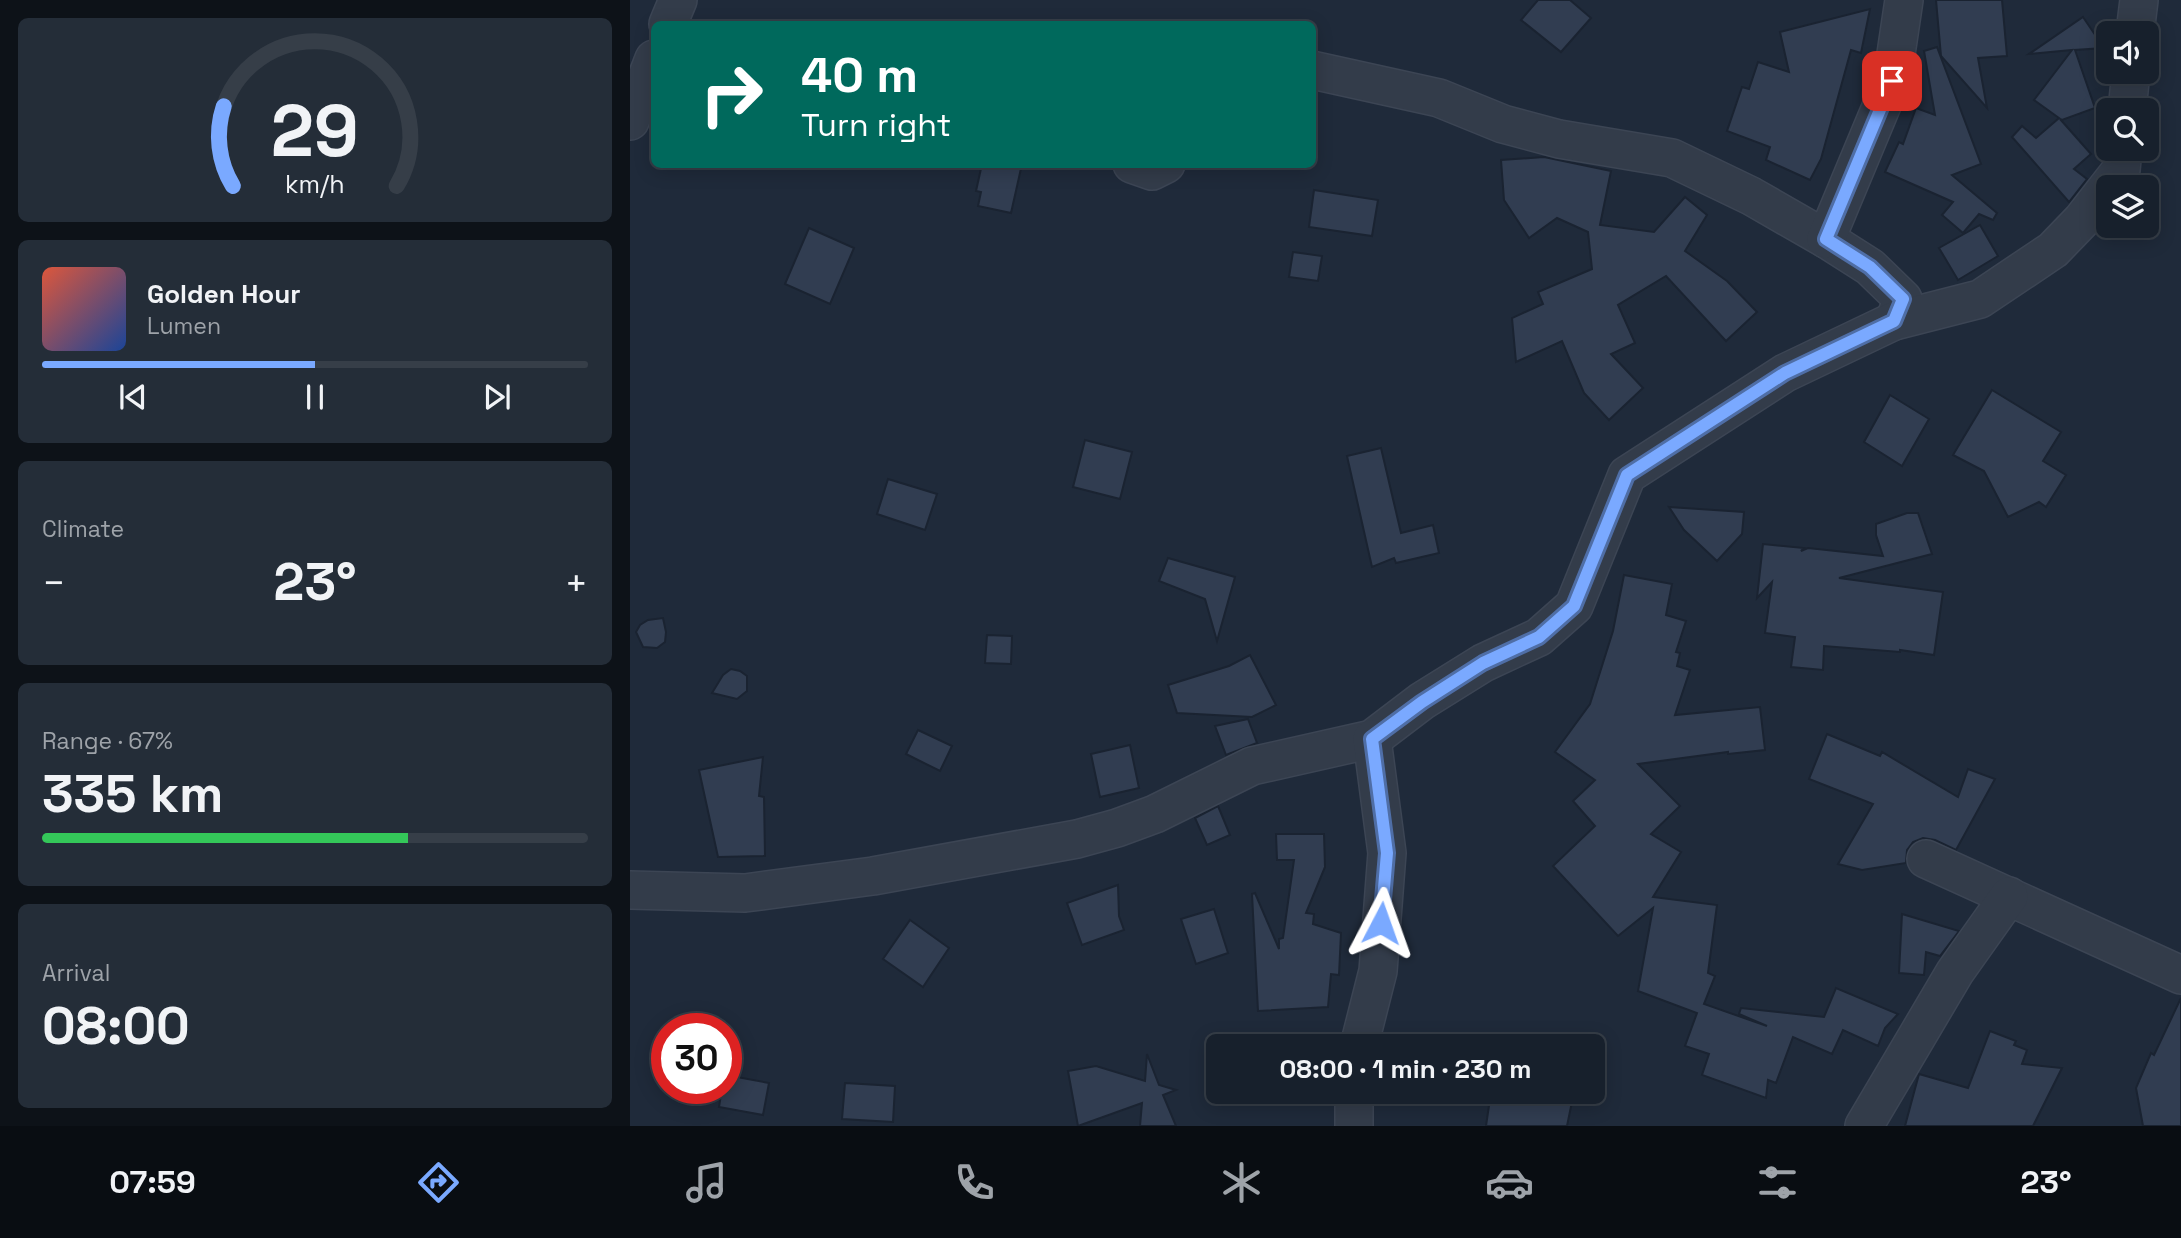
<!DOCTYPE html>
<meta charset="utf-8">
<style>
body{margin:0;font-family:"Space Grotesk",sans-serif;background:#242d38;color:#f1f3f6;height:100vh;display:flex;flex-direction:column;font-size:26px;white-space:nowrap}
*{box-sizing:border-box;margin:0}
p{font-size:23px;color:#9ea3a9}
.icon{flex:none;width:38px;height:38px;fill:none;stroke:currentColor;stroke-width:2;stroke-linecap:round;stroke-linejoin:round}
.map{position:relative;flex:1;overflow:hidden}
.side{display:flex;flex-direction:column;gap:18px;padding:18px;background:#0d1218;width:630px}
.side>*{flex:none}
.top-card{position:absolute;left:21px;top:21px;width:665px;height:147px;border-radius:10px;box-shadow:0 4px 18px #0003,0 0 0 2px #363e48;background:#00695c;color:#fff;overflow:hidden}
.controls{position:absolute;left:1466px;top:21px;display:grid;gap:14px}
.controls a{display:grid;place-items:center;width:63px;height:63px;border-radius:10px;background:#17202c;box-shadow:0 4px 18px #0003,0 0 0 2px #363e48;font-size:35px}
.speed{position:absolute;left:21px;top:1013px;display:flex;gap:14px;font-size:35px;font-weight:700;text-align:center}
.speed>*{display:grid;place-content:center;width:91px;height:91px;border-radius:50%;background:#17202c;box-shadow:0 4px 18px #0003,0 0 0 2px #363e48;line-height:1}
.speed .limit{border:10px solid #d22;background:#fff;color:#111}
.pin{position:absolute;display:grid;place-items:center;width:60px;height:60px;color:#fff;margin:-30px;border-radius:14px;box-shadow:0 4px 10px #0006}
.me{position:absolute;width:77px;margin:-38px;rotate:4deg;stroke-linejoin:round;filter:drop-shadow(0 0 5px #0008)}
.turn{display:flex;align-items:center;gap:24px;height:147px;padding:0 35px;font-size:32px}
.turn .icon{width:91px;height:91px;stroke-width:2.5}
.turn b{display:block;font-size:49px;line-height:60px}
.big{font-size:52px;font-weight:800;line-height:1.1}
.side .tile{flex:1;display:flex;flex-direction:column;justify-content:center;gap:10px;min-width:0;padding:0 24px;border-radius:10px;background:#242d38}
.side .dial{align-items:center;gap:0}
.dial svg{height:182px;overflow:visible;fill:none;stroke:#363e48;stroke-width:7;stroke-linecap:round;text-anchor:middle}
.dial text{fill:#f1f3f6;stroke:none}
.song{display:flex;align-items:center;gap:21px}
.cover{width:84px;height:84px;border-radius:10px;background:linear-gradient(135deg,hsl(10 70% 55%),hsl(220 70% 35%))}
.played{height:7px;border-radius:4px;background:linear-gradient(90deg,#7aa9ff 50%,#363e48 50%)}
.keys{display:flex;justify-content:space-around;direction:ltr}
.heat{display:flex;justify-content:space-between;align-items:center;font-size:38px;direction:ltr}
.charge{height:10px;border-radius:5px;background:linear-gradient(90deg,#34c759 67%,#363e48 0)}
.trip{position:absolute;left:576px;top:1034px;width:399px;height:70px;border-radius:10px;background:#17202c;box-shadow:0 4px 18px #0003,0 0 0 2px #363e48;font-weight:800;line-height:70px;text-align:center}
.tab-bar{display:flex;height:112px;justify-content:space-around;align-items:center;background:#090d12;color:#9ea3a9}
.tab-bar .icon{width:49px;height:49px}
.tab-bar .selected{color:#7aa9ff}
.tab-bar b{font-size:32px;color:#f1f3f6}
main{display:flex;flex:1;min-height:0}
.map>svg:first-child{display:block}
</style>
<main>
<section class="side">
<div class="tile dial"><svg viewBox="0 0 100 80">
<path d="M14 69A42 42 0 1 1 86 69"/>
<path d="M14 69A42 42 0 0 1 10 34" stroke="#7aa9ff"/>
<text x="50" y="56" font-size="32" font-weight="700">29</text>
<text x="50" y="72" font-size="11">km/h</text>
</svg></div>
<div class="tile">
<div class="song"><i class="cover"></i><div><b>Golden Hour</b><p>Lumen</p></div></div>
<div class="played"></div>
<div class="keys"><svg class="icon" aria-label="previous" viewBox="0 0 24 24"><path d="M18 5L8 12l10 7zM5 5v14"/></svg><svg class="icon" aria-label="pause" viewBox="0 0 24 24"><path d="M8 5v14M16 5v14"/></svg><svg class="icon" aria-label="next" viewBox="0 0 24 24"><path d="M6 5l10 7-10 7zM19 5v14"/></svg></div>
</div>
<div class="tile"><p>Climate</p>
<div class="heat"><a>−</a><b class="big">23°</b><a>+</a></div>
</div>
<div class="tile"><p>Range · 67%</p><b class="big">335 km</b><div class="charge"></div></div>
<div class="tile"><p>Arrival</p><b class="big">08:00</b></div>
</section>
<div class="map">
<svg width="1551" height="1126" viewBox="0 0 1551 1126">
<rect width="100%" height="100%" fill="#1f2a3a"/>
<!-- building -->
<g fill="#313d51" stroke="#1a2331" stroke-width="2">
<polygon points="908,0 940,0 961,18 931,52 891,20"/>
<polygon points="1306,0 1372,0 1377,56 1348,58 1357,108 1311,56"/>
<polygon points="1240,9 1231,53 1221,50 1191,159 1180,180 1136,160 1140,147 1097,131 1112,87 1119,89 1128,62 1159,72 1150,32"/>
<polygon points="1453,17 1474,48 1445,50 1465,108 1432,120 1430,119 1461,154 1444,169 1457,179 1439,202 1382,137 1392,126 1406,138 1429,118 1404,100 1442,50 1399,54"/>
<polygon points="1307,47 1351,164 1322,175 1367,213 1363,220 1349,214 1333,233 1312,215 1323,202 1255,172 1269,142 1273,144 1286,108 1305,115 1294,51"/>
<polygon points="914,157 981,171 970,225 1024,232 1055,197 1077,215 1055,251 1097,281 1127,312 1096,341 1036,276 988,305 1005,343 981,354 1013,388 979,420 954,393 932,341 886,362 882,318 913,304 908,292 962,269 958,232 927,218 899,238 874,200 871,160"/>
<polygon points="352,164 392,164 381,213 348,206 351,192 346,191"/>
<polygon points="684,190 748,200 742,236 679,227"/>
<polygon points="1350,225 1368,256 1328,280 1309,248"/>
<polygon points="179,228 224,248 200,304 155,284"/>
<polygon points="663,252 692,256 688,281 659,277"/>
<polygon points="1362,390 1431,432 1413,461 1436,475 1416,507 1409,502 1378,517 1354,471 1323,455"/>
<polygon points="1260,395 1299,419 1272,466 1234,442"/>
<polygon points="455,440 502,452 490,499 443,487"/>
<polygon points="751,448 771,533 803,525 809,553 766,563 764,558 742,567 717,456"/>
<polygon points="258,479 307,494 295,530 247,514"/>
<polygon points="1039,507 1114,512 1112,534 1087,561 1054,530"/>
<polygon points="1277,513 1288,513 1302,554 1209,578 1313,592 1304,655 1270,650 1270,652 1194,646 1193,670 1161,667 1165,637 1135,633 1142,582 1127,598 1133,544 1174,548 1171,551 1178,548 1253,556 1246,535 1246,524"/>
<polygon points="538,558 605,577 587,641 575,599 529,581"/>
<polygon points="994,575 1042,584 1036,615 1056,621 1046,652 1050,653 1047,666 1060,670 1045,715 1130,707 1135,750 1098,754 1098,752 1008,764 1050,806 1021,834 1051,852 1023,897 1087,905 1078,973 1085,976 1074,1004 1137,1026 1109,1014 1111,1008 1194,1017 1206,988 1268,1014 1255,1028 1248,1046 1213,1030 1202,1054 1163,1037 1146,1083 1138,1080 1136,1098 1072,1075 1079,1054 1055,1046 1067,1013 1008,991 1023,908 988,936 923,866 965,826 943,801 965,780 925,752 960,704 983,631"/>
<polygon points="33,618 36,632 35,642 27,648 13,647 6,632 10,625 18,620"/>
<polygon points="357,635 382,636 381,664 355,663"/>
<polygon points="620,655 646,705 622,717 547,713 538,685 599,666"/>
<polygon points="101,669 110,671 117,676 117,691 107,699 82,693 93,675"/>
<polygon points="618,719 627,743 596,755 585,726"/>
<polygon points="288,730 322,746 310,771 276,754"/>
<polygon points="1197,734 1250,756 1252,752 1328,797 1338,769 1365,779 1326,850 1305,840 1293,838 1283,842 1277,850 1276,863 1232,870 1208,864 1243,804 1179,779"/>
<polygon points="500,745 509,788 470,797 461,754"/>
<polygon points="133,757 129,796 134,797 135,856 88,857 69,770"/>
<polygon points="588,806 600,835 577,845 565,818"/>
<polygon points="646,834 694,834 695,867 676,913 684,914 683,924 711,933 709,975 701,974 698,1007 628,1011 622,894 625,893 649,949 649,939 653,938 664,860 647,860"/>
<polygon points="488,885 489,916 494,930 452,945 437,903"/>
<polygon points="584,909 598,953 566,964 551,919"/>
<polygon points="1272,914 1329,931 1310,956 1296,952 1294,975 1269,973"/>
<polygon points="280,920 319,948 293,987 253,959"/>
<polygon points="1551,998 1551,1126 1513,1126 1506,1088 1521,1053 1524,1055"/>
<polygon points="1360,1031 1386,1041 1384,1045 1397,1050 1392,1064 1432,1068 1403,1126 1275,1126 1289,1074 1338,1088"/>
<polygon points="517,1054 529,1085 546,1090 533,1095 546,1126 510,1126 512,1103 448,1126 438,1071 466,1066 515,1081"/>
<polygon points="96,1075 139,1083 133,1115 89,1107 92,1088 96,1088"/>
<polygon points="215,1083 265,1086 263,1122 212,1119"/>
<polygon points="861,1092 944,1092 937,1126 856,1126"/>
</g>
<g fill="none" stroke-linecap="round" stroke-linejoin="round">
<!-- minor casing -->
<g stroke="#3c4554" stroke-width="40">
<g id="minor">
<polyline points="38,24 48,0"/>
<polyline points="1505,33 1509,0"/>
<polyline points="682,70 809,98 873,124 929,139 1042,158 1121,196 1196,239 1240,267 1273,299 1264,321"/>
<polyline points="1497,110 1501,72"/>
<polyline points="0,121 24,59"/>
<polyline points="502,164 522,171 536,164"/>
<polyline points="1196,239 1262,81 1274,0"/>
<polyline points="1296,859 1551,975"/>
<polyline points="0,890 115,893 243,876 447,839 487,828 525,814 622,766 742,739 792,701 853,663 909,637 944,606 997,475 1155,373 1264,321 1350,299 1423,250 1452,220 1491,170 1493,149"/>
<polyline points="729,1046 748,971 757,853 742,739"/>
<polyline points="724,1126 724,1092"/>
<polyline points="1234,1126 1325,972 1379,896"/>
</g>
</g>
<!-- minor -->
<use href="#minor" stroke="#333c4a" stroke-width="37"/>
</g>
<g fill="none" stroke-linecap="round" stroke-linejoin="round">
<!-- route casing -->
<g stroke="#4f6ea6" stroke-width="18">
<polyline id="route" points="751,923 757,853 742,739 792,702 853,663 909,637 944,606 997,475 1155,373 1264,321 1273,299 1240,267 1196,239 1262,81"/>
</g>
<!-- route -->
<use href="#route" stroke="#7aa9ff" stroke-width="12"/>
</g>
</svg>
<div class="controls">
<a><svg class="icon" aria-label="sound" viewBox="0 0 24 24"><path d="M4 9h4l5-4v14l-5-4H4zM17 9q2 3 0 6"/></svg></a>
<a><svg class="icon" aria-label="search" viewBox="0 0 24 24"><circle cx="10" cy="10" r="6"/><path d="M15 15l6 6"/></svg></a>
<a><svg class="icon" aria-label="layers" viewBox="0 0 24 24"><path d="M12 4l9 5-9 5-9-5zM3 14l9 5 9-5"/></svg></a>
</div>
<div class="speed"><div class="limit">30</div></div>
<div class="pin" style="left:1262px;top:81px;background:#d93025"><svg class="icon" aria-label="arrive" viewBox="0 0 24 24"><path d="M6 21V4h12l-3 4 3 4H6"/></svg></div>
<svg class="me" style="left:751px;top:923px" viewBox="-20 -20 40 40"><path d="M0-17L14 15 0 8-14 15z" fill="#7aa9ff" stroke="#fff" stroke-width="4"/></svg>
<div class="trip">08:00 · 1 min · 230 m</div>
<div class="top-card">
<div class="turn"><svg class="icon" aria-label="right" viewBox="0 0 24 24"><path d="M7 20v-9h11M14 6l5 5-5 5"/></svg><div><b>40 m</b>Turn right</div></div>
</div>
</div>
</main>
<nav class="tab-bar">
<b>07:59</b>
<svg class="icon selected" aria-label="directions" viewBox="0 0 24 24"><path d="M12 3l9 9-9 9-9-9zM9 14v-3h6M13 9l2 2-2 2"/></svg>
<svg class="icon" aria-label="music" viewBox="0 0 24 24"><path d="M9 18V5l10-2v13"/><circle cx="6" cy="18" r="3"/><circle cx="16" cy="16" r="3"/></svg>
<svg class="icon" aria-label="phone" viewBox="0 0 24 24"><path d="M5 4h4l2 5-3 2q2 4 5 5l2-3 5 2v4C11 20 4 13 5 4z"/></svg>
<svg class="icon" aria-label="climate" viewBox="0 0 24 24"><path d="M12 3v18M4 7l16 10M4 17L20 7"/></svg>
<svg class="icon" aria-label="car" viewBox="0 0 24 24"><path d="M5 17H2v-5l4-1 3-4h7l3 4 3 1v5h-3M9 17h6M6 11h13"/><circle cx="7" cy="17" r="2"/><circle cx="17" cy="17" r="2"/></svg>
<svg class="icon" aria-label="filters" viewBox="0 0 24 24"><path d="M4 7h16M4 17h16"/><circle cx="9" cy="7" r="2"/><circle cx="15" cy="17" r="2"/></svg>
<b>23°</b>
</nav>
